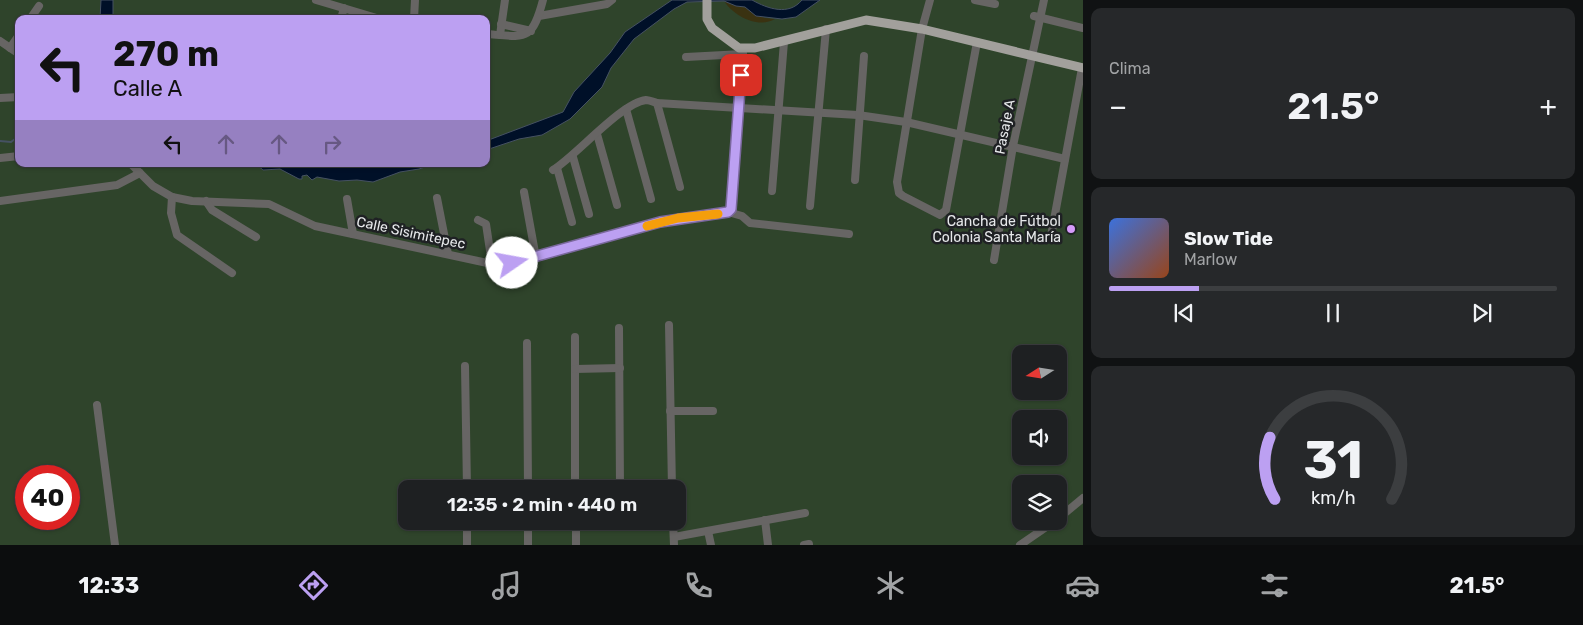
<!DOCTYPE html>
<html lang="es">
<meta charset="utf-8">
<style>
body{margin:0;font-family:Rubik,sans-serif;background:#26282a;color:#f1f3f6;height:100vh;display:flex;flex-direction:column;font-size:19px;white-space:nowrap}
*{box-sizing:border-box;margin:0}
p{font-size:16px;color:#a1a3a5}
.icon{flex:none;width:28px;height:28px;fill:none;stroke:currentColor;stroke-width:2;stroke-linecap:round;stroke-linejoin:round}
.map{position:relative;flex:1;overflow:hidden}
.sheet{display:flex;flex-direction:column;gap:8px;padding:8px;background:#101213;width:500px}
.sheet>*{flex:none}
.banner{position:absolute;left:15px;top:15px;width:475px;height:152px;border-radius:10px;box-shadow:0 1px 4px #0004,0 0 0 1px #3c3e40;background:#bca0f2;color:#111;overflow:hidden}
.needle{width:32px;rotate:258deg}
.buttons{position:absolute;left:1012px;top:345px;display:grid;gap:10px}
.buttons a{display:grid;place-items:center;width:55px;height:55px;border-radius:10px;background:#1e2022;box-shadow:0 1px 4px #0004,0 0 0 1px #3c3e40;font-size:25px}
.speed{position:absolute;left:15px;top:465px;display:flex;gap:10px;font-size:25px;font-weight:700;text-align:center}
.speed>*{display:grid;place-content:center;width:65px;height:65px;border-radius:50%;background:#1e2022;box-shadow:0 1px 4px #0004,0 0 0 1px #3c3e40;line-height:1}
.speed .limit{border:8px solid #d22;background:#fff;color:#111}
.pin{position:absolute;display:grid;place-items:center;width:42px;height:42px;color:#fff;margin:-21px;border-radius:10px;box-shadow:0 2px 8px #0006}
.me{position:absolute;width:55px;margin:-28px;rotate:78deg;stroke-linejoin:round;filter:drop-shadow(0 0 4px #0008)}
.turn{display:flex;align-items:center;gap:18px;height:105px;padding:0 15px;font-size:22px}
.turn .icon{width:65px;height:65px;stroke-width:2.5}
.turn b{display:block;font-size:35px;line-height:42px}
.lanes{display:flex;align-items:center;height:48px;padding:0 15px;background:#0003;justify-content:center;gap:25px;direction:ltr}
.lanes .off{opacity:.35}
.big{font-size:38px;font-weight:600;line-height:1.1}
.sheet .card{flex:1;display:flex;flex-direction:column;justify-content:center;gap:8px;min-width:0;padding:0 18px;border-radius:10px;background:#26282a}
.sheet .dial{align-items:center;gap:0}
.dial svg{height:130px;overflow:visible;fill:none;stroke:#3c3e40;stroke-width:7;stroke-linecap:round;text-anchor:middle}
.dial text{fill:#f1f3f6;stroke:none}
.song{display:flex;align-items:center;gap:15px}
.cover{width:60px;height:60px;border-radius:8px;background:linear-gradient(135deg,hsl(220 70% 55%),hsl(20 70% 35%))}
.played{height:5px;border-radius:2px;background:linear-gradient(90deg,#bca0f2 20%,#3c3e40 20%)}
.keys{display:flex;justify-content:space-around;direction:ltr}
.heat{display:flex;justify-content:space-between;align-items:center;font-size:28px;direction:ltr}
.trip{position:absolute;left:398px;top:480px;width:288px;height:50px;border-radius:10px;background:#1e2022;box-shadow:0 1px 4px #0004,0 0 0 1px #3c3e40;font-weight:600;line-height:50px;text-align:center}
.dock{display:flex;height:80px;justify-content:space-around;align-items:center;background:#0c0d0e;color:#a1a3a5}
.dock .icon{width:35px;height:35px}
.dock .selected{color:#bca0f2}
.dock b{font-size:22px;color:#f1f3f6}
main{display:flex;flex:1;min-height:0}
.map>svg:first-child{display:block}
</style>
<main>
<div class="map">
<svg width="1083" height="545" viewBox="0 0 1083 545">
<rect width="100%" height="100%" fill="#282b2e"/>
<!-- green -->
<path fill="#2f442b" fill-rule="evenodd" d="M0,0h1083v545h-1083zM19,19h467v145h-467zM1021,354h38v37h-38zM1021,419h38v37h-38zM26,476h43v43h-43zM1021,484h38v37h-38zM406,489h270v32h-270z"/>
<!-- sand -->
<path fill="#3a3211" d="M724,1l21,6 20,11 10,1c-17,10 -41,-3 -51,-18z"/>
<!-- water -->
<g fill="#001028" stroke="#455162">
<polygon points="101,0 113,0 113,19 100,19"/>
<path d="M672,0h80c16,9 37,16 50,0h18l-24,17 -14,2 -26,-3 -11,-9 -9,-1 -12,-5 -37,1 -13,7 -40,30 -23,29 -9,19 -32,32 -28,16 -23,4 -33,11v-9l77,-29 11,-20 36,-39 15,-21z"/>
<polygon points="256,164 301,164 302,167 309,164 361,166 434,164 419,169 400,172 373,182 357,180 339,181 317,177 312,180 307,175 302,176 302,179 299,179 280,169 263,170"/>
</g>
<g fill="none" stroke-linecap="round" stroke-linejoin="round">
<!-- stream -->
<polyline stroke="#455162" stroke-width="2" points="0,141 11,142 19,136"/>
<!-- minor -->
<g stroke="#676564" stroke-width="8">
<polyline points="316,0 380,19"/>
<polyline points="930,0 922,29 897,182 899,193 903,196 940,215 946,210 977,42"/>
<polyline points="975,0 995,4"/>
<polyline points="539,16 607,4 612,0"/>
<polyline points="1034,16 1083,28"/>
<polyline points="30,19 39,6"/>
<polyline points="341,19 344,8"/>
<polyline points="414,19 415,0"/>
<polyline points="501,24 531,31"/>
<path d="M486,34c40,3 46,8 57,-34"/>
<polyline points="500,35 505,0"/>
<polyline points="0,41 19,54"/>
<polyline points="10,48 19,35"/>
<polyline points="686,57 743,54"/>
<polyline points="0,98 19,97"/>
<polyline points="657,103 680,187"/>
<polyline points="626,109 651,199"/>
<polyline points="597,134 617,205"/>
<polyline points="573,157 589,214"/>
<polyline points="0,158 19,156"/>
<polyline points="131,164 153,186 172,197 192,201 269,204 315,226 492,264 511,263 536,258 660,222 692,216 728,212 742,216 750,223 849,234"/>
<polyline points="557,168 572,222"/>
<path d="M553,170c24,-15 68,-67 93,-70 3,0 8,2 11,3l201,12 48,7 159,37"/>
<polyline points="855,180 864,56"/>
<polyline points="772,191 784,42"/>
<polyline points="524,192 536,258"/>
<polyline points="172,197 171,213 177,235 232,273"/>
<polyline points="437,198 448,254"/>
<polyline points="347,199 353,234"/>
<polyline points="0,201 117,185 140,173"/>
<polyline points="206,201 212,210 256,237"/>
<polyline points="810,206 826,29"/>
<polyline points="728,212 731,209 743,49"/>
<polyline points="478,220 486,224 492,264"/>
<polyline points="1051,236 1082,68"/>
<polyline points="994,260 1013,146 1044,0"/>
<polyline points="669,325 672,489"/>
<polyline points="619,328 620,489"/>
<polyline points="575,337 575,489"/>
<polyline points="527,343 528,489"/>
<polyline points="465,366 467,489"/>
<polyline points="575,369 620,368"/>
<polyline points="97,405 115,545"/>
<polyline points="670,411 713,411"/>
<polyline points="1059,518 1083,498"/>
<polyline points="765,520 768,545"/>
<polyline points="467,521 467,545"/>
<polyline points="576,521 576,545"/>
<polyline points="673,521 674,545"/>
<polyline points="708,531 711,545"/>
<polyline points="674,537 805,513"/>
<polyline points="528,545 528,521"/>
<polyline points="804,545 809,544"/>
<polyline points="1020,545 1055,521"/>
</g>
<!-- major -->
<polyline stroke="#a2a09c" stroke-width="9" points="707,0 707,19 712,28 739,48 755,48 866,20 922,29 1083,68"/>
</g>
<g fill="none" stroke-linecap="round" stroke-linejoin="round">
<!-- route casing -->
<g stroke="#7a689d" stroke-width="12">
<polyline id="route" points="512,263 660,222 728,212 731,209 741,75"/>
</g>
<!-- route -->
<use href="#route" stroke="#bca0f2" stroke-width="9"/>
<!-- slow -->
<polyline stroke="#f59e0b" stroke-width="9" points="647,226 678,218 718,214"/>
</g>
<!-- markers -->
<circle fill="#d69bfa" stroke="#1f2124" stroke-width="2" cx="1071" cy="229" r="5"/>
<g text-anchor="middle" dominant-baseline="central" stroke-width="5" stroke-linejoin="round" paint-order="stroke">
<!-- street labels -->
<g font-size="14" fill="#e6e8ea" stroke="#1f2124">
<text transform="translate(1005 127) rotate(-79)">Pasaje A</text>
<text transform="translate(411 233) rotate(12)">Calle Sisimitepec</text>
</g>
<!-- poi labels -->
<g font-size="14" fill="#e6e8ea" stroke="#1f2124" text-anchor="end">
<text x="1061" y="221">Cancha de Fútbol<tspan x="1061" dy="16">Colonia Santa María</tspan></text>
</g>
</g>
</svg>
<div class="buttons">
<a><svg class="needle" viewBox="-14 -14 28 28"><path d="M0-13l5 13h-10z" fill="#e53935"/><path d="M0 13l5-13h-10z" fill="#a1a3a5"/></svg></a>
<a><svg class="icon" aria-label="sound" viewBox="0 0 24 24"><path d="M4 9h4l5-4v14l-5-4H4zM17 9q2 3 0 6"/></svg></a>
<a><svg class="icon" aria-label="layers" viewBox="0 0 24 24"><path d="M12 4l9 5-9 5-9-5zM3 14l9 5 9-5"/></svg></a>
</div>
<div class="speed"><div class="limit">40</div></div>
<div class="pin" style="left:741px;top:75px;background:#d93025"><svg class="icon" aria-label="arrive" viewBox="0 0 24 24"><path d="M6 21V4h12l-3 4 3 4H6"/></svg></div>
<svg class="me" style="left:512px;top:263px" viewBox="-20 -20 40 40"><circle r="19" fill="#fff"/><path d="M0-13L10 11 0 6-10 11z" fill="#bca0f2"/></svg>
<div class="trip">12:35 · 2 min · 440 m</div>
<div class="banner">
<div class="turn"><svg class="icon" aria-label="left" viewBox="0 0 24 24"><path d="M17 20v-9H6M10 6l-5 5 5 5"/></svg><div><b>270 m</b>Calle A</div></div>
<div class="lanes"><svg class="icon" aria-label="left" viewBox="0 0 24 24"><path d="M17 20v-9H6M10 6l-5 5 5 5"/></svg><svg class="icon off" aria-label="ahead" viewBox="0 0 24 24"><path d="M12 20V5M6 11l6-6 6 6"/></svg><svg class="icon off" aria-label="ahead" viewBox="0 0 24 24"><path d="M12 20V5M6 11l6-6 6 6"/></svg><svg class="icon off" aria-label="right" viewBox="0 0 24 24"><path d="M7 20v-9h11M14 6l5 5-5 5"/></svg></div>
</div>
</div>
<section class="sheet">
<div class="card"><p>Clima</p>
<div class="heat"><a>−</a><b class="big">21.5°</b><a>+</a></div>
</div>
<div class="card">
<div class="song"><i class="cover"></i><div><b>Slow Tide</b><p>Marlow</p></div></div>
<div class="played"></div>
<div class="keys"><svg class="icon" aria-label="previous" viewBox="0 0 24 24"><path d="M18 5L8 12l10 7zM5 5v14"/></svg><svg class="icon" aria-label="pause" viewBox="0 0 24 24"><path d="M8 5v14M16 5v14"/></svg><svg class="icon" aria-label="next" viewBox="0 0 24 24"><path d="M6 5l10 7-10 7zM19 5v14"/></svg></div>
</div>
<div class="card dial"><svg viewBox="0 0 100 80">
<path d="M14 69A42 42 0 1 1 86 69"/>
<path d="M14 69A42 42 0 0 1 11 31" stroke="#bca0f2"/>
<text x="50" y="56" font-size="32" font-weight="700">31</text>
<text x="50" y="72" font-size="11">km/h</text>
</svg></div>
</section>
</main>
<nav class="dock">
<b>12:33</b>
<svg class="icon selected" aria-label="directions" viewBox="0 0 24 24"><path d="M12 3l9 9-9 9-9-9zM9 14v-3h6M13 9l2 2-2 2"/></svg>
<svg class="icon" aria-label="music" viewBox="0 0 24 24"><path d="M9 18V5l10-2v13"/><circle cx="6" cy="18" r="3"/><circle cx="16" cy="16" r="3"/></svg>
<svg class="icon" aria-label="phone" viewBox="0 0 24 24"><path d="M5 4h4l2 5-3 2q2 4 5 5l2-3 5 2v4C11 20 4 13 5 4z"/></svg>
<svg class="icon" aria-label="climate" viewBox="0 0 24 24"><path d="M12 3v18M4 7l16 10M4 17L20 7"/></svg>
<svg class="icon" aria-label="car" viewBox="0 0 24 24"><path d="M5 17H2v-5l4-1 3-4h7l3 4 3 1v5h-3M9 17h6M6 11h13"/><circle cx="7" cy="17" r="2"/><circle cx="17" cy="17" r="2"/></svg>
<svg class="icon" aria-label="filters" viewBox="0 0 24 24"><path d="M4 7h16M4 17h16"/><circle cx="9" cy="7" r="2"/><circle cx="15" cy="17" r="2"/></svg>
<b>21.5°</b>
</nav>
